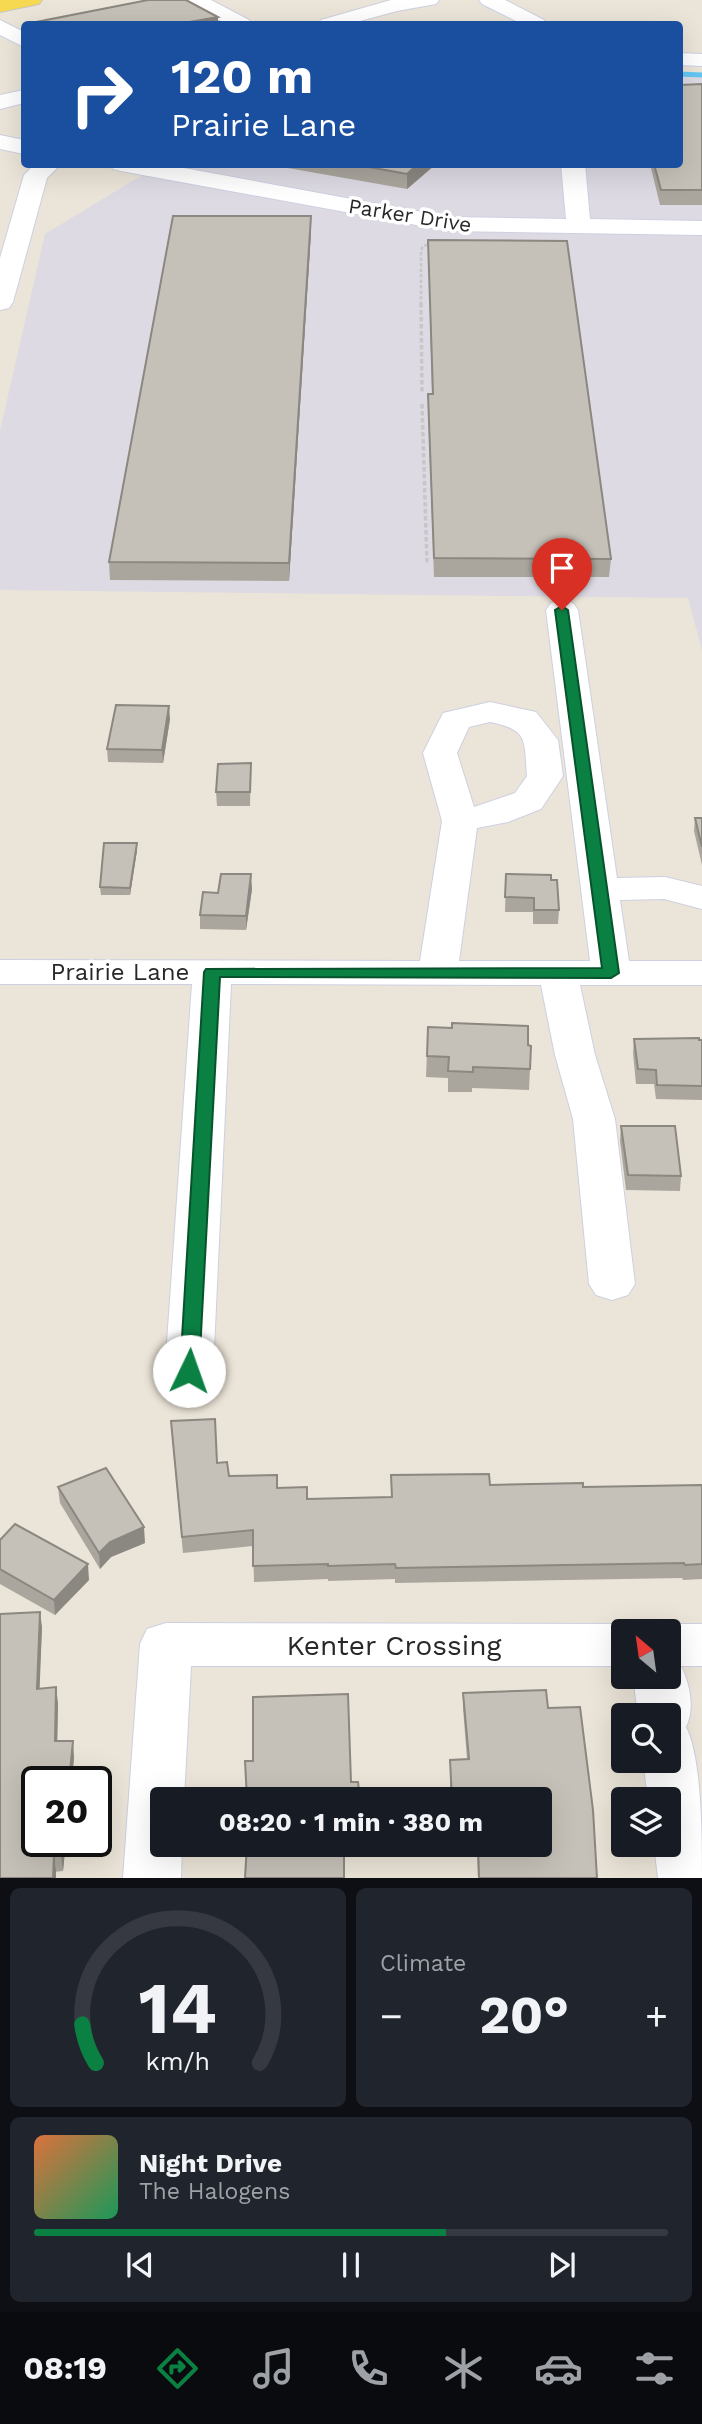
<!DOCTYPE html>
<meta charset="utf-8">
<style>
body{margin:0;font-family:"Work Sans",sans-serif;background:#20242c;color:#f1f3f6;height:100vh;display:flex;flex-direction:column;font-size:26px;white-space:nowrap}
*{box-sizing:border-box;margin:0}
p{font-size:23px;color:#9ea1a6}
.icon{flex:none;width:38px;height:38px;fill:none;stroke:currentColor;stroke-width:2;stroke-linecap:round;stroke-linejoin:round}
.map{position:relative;height:1878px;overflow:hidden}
.side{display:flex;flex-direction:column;gap:10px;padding:10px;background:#0d0f14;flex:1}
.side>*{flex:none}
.guide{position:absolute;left:21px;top:21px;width:662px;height:147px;border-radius:7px;box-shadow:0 7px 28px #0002;background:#1a4fa0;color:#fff;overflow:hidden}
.needle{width:46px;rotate:331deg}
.controls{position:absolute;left:611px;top:1619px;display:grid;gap:14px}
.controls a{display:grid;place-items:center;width:70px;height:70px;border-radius:7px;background:#171b24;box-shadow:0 7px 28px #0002;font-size:35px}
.speed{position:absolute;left:21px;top:1766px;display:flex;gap:14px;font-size:35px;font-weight:700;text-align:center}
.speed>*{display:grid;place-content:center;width:91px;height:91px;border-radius:50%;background:#171b24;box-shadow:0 7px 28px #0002;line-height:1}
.speed .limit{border:4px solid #111;border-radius:10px;background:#fff;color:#111}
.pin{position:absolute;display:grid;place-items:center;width:60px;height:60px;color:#fff;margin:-72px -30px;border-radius:50% 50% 50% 0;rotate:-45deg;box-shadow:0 0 7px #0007}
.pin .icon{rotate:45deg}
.me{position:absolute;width:77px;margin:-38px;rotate:3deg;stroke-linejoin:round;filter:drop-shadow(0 0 5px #0008)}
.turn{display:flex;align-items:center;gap:24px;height:147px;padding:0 35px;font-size:32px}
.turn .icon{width:91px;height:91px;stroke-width:2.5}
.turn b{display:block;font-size:49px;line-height:60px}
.big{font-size:52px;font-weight:700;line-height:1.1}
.side .widget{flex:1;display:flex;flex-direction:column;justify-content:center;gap:10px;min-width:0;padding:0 24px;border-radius:10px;background:#20242c}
.side .dial{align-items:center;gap:0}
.dial svg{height:182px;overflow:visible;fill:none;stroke:#363941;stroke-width:7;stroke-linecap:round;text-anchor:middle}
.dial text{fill:#f1f3f6;stroke:none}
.song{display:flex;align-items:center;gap:21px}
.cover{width:84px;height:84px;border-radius:10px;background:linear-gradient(135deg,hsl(20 70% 55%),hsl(150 70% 35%))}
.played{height:7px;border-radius:4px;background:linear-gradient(90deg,#0b8043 65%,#363941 65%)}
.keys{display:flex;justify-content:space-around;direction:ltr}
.heat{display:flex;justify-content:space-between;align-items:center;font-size:38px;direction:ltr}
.side .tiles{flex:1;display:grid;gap:10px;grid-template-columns:1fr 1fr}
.widget:last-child{grid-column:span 2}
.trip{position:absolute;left:150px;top:1787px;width:402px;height:70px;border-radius:7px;background:#171b24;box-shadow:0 7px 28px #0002;font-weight:700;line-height:70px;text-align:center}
.menu{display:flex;height:112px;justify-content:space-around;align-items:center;background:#090b0e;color:#9ea1a6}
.menu .icon{width:49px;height:49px}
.menu .active{color:#0b8043}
.menu b{font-size:32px;color:#f1f3f6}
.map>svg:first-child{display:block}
</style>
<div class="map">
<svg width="702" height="1878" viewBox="0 0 702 1878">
<rect width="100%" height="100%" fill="#ebe4d8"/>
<!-- industrial -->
<polygon fill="#dddae3" points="679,74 702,75 702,650 688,598 0,590 0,431 45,234 159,165 679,164"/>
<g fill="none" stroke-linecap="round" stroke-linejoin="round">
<!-- stream -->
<polyline stroke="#64c7f4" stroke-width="5" points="679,74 702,75"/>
<!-- minor casing -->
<g stroke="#ced0e2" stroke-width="2">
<g id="minor">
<polygon points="186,0 211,0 249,20 252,24 227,24 189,4"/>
<polygon points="391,0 439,0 436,4 397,11 349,24 318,24 321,20"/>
<polygon points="479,0 505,0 544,20 547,24 522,24 482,4"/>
<polygon points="0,20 24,32 24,47 0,35"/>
<polygon points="679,53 702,54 702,66 679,65"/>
<polygon points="24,90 24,103 0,109 0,95"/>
<polygon points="0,135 24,140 24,154 0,149"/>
<polygon points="35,164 61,164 47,178 13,302 9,308 0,310 0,258 24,175"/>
<polygon points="110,164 162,164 449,217 566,219 561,164 585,164 590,219 702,221 702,235 449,231 121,171 113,169"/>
<path d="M562,600l11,3 5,7 39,268 48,-1 37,9v23l-38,-10 -44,1 9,61h73v24h-122l15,70 20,64 20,165 -7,11 -16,5 -16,-5 -7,-11 -16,-165 -18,-64 -14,-70 -310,-1 -18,387 -7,12 -17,5 -17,-5 -7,-12 27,-387h-192v-24l420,1 22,-140 -19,-68 20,-40 47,-11 46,10 22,28 5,36 -22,33 -33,13 -31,6 -18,133h131l-44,-351 5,-7zM490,722c39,8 34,18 37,54l-12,17 -41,14 -17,-54 12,-26z"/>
<polygon points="166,1623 623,1624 642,1631 623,1631 623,1666 191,1666 184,1799 163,1799 163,1844 182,1844 181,1878 123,1878 140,1644 147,1629"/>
<path d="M668,1624h34v42h-21c9,18 14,43 5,61 16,31 16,112 16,151h-44l-4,-34h14v-45h-20l-5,-39h25v-45h-30l-5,-39h35v-45h-19z"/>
</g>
</g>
<!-- major casing -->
<g stroke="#c7c7c7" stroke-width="2">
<polygon id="major" points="0,0 42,0 39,4 0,12"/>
</g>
<!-- path-far1 -->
<polyline stroke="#c7c7c7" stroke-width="2.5" stroke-dasharray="3.5 2" stroke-linecap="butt" points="421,305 421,251 423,246 431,244"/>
<!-- path -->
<g stroke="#c7c7c7" stroke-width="3.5" stroke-dasharray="4.5 2.5" stroke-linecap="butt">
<polyline points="421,303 422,392"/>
<polyline points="422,404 427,563"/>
</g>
<!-- minor -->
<use href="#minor" fill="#fff" fill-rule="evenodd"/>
<!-- major -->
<use href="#major" fill="#f7d951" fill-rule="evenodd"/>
</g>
<!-- wall -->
<g fill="#aaa69e">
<polygon points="702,84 702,205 660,205 650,164 679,164 680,85"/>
<polygon points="265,164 436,164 407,189"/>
<polygon points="311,232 289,581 110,580 109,562"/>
<polygon points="428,240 611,559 609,577 434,577 428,411 428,394 432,394"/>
<polygon points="170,719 163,763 108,762 107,749"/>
<polygon points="251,763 250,806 217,806 216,792"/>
<polygon points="695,818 702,818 702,865 694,831"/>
<polygon points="137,843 137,850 130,895 101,895 100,887"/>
<polygon points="506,874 551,880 559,910 558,924 533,924 533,912 505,912"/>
<polygon points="252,889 246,930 200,929 200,915 218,893"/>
<polygon points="428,1027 531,1046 529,1090 472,1088 472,1092 448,1092 448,1078 426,1077"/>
<polygon points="634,1039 702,1040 702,1100 656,1099 654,1084 636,1084 633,1053"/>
<polygon points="621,1126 681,1176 680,1191 626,1190 620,1141"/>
<polygon points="172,1437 217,1463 229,1476 277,1488 307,1499 391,1497 391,1475 490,1485 583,1487 702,1485 702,1579 683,1580 682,1578 395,1583 395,1579 328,1581 328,1579 254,1582 253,1546 183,1553"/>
<polygon points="58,1487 145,1543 111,1557 100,1569 60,1503"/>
<polygon points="0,1540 89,1580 55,1615 0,1584"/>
<polygon points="42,1627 39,1689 58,1703 57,1741 74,1757 63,1871 0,1878"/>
<polygon points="463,1693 548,1708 597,1878 478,1878 477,1844 541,1844 541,1799 450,1799 450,1760 467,1759 463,1708"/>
</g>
<!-- shaded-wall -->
<g fill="#8b8781">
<polygon points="218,17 218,24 178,24"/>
<polygon points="418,164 436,164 407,189 407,174"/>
<polygon points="311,216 311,232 289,581 289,563"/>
<polygon points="169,706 170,719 163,763 162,750"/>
<polygon points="137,843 137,850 130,895 130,888"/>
<polygon points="251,874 252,889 246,930 246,916"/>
<polygon points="144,1527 145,1543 111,1557 100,1569 99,1553 110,1542"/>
<polygon points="88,1564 89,1580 55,1615 54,1600"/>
<polygon points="40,1612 42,1627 39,1704 37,1689"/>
<polygon points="56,1687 58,1703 57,1757 55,1741"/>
<polygon points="73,1741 74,1757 72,1782 69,1782"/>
<polygon points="63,1841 66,1841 63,1871 61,1856"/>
<polygon points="54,1856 56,1871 56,1878 53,1878"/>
</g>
<!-- building -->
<g fill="#c6c1b8" stroke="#8b8781" stroke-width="2">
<polygon points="148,0 186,0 218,17 178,24 155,24 151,23 141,24 33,24 31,23"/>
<polygon points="679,83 680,85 702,84 702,190 661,190 654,164 679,164"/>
<polygon points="352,164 418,164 407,174"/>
<polygon points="173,216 311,216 289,563 109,562"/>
<polygon points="428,240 567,241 611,559 434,558 428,394 433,394"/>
<polygon points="116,705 169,706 162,750 107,749"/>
<polygon points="251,763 250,792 216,792 218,764"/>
<polygon points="695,818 702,818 702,847"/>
<polygon points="104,843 137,843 130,888 100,887"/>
<polygon points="221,874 251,874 246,916 200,915 203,892 218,893"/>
<polygon points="506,874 551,875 551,880 557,880 559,910 534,910 534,898 505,897"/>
<polygon points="452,1023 528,1026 528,1045 531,1046 530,1069 473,1067 473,1072 448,1071 449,1057 427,1056 428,1027 452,1028"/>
<polygon points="699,1038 699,1040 702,1040 702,1086 657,1085 656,1070 638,1069 634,1039"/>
<polygon points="621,1126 675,1126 681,1176 628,1175"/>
<polygon points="215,1419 217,1463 227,1462 229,1476 277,1475 277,1488 307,1487 307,1499 392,1497 391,1475 489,1474 490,1485 583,1483 583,1487 702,1485 702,1564 685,1565 684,1563 396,1568 395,1564 328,1566 328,1564 253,1566 253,1530 182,1537 171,1421"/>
<polygon points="106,1468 144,1527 110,1542 99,1553 58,1487"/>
<polygon points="15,1524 88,1564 54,1600 0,1569 0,1540"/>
<polygon points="40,1612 37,1689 56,1687 55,1741 73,1741 69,1782 37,1782 37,1841 63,1841 61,1856 54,1856 53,1878 0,1878 0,1614"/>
<polygon points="546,1690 548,1708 580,1707 593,1810 597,1878 479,1878 478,1844 541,1844 541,1799 452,1799 450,1760 469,1759 463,1693"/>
<polygon points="348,1694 351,1782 358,1782 360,1799 247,1799 245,1761 253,1761 253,1697"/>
<polygon points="247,1844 344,1844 344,1878 245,1878"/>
</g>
<!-- route -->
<polygon fill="#0b8043" stroke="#07532c" stroke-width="2" points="562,606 568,610 619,973 611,978 220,977 199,1371 196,1376 182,1376 180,1371 204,972 206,969 602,968 555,610"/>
<g text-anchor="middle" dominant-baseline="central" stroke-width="7" stroke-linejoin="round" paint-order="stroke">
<!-- far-street labels -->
<g font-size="21" fill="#282828" stroke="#fff">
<text transform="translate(410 215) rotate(9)">Parker Drive</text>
</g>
<!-- street labels -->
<g font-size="24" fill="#282828" stroke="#fff">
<text x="120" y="972">Prairie Lane</text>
</g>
<!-- near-street labels -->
<g font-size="28" fill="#282828" stroke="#fff">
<text x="394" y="1645">Kenter Crossing</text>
</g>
</g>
</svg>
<div class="controls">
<a><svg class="needle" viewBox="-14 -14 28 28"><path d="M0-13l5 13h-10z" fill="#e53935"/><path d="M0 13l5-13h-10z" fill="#9ea1a6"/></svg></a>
<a><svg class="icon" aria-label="search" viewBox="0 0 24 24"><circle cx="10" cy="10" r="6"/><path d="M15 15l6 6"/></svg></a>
<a><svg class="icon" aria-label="layers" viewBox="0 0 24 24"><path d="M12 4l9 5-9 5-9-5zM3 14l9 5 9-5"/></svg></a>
</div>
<div class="speed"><div class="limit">20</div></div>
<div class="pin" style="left:562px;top:610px;background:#d93025"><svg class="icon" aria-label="arrive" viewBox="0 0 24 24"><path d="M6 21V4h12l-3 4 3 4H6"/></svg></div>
<svg class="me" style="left:189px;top:1371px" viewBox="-20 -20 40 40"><circle r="19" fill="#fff"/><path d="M0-13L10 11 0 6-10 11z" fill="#0b8043"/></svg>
<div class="trip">08:20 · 1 min · 380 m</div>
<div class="guide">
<div class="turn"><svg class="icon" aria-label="right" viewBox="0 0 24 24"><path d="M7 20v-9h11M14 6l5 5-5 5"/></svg><div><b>120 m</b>Prairie Lane</div></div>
</div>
</div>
<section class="side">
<div class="tiles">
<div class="widget dial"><svg viewBox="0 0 100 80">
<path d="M14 69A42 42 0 1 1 86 69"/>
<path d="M14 69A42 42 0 0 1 8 52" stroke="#0b8043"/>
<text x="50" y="56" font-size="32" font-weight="700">14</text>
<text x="50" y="72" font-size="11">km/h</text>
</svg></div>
<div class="widget"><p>Climate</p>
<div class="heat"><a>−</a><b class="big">20°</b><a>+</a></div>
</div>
<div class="widget">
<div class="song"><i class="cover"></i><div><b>Night Drive</b><p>The Halogens</p></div></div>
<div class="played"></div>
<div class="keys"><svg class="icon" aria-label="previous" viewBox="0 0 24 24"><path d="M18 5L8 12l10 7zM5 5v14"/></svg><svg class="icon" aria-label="pause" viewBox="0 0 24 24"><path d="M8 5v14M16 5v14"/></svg><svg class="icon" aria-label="next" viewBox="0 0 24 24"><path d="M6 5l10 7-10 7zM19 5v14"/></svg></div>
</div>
</div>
</section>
<nav class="menu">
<b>08:19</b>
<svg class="icon active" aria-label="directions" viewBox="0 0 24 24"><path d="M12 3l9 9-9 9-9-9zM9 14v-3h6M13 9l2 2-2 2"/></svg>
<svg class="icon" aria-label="music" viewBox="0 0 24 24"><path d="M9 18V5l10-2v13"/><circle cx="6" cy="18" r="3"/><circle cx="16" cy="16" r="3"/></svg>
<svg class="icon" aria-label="phone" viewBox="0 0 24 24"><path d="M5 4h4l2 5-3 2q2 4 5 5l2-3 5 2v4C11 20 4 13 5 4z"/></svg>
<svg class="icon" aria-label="climate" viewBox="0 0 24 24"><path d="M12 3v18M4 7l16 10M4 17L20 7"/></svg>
<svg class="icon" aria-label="car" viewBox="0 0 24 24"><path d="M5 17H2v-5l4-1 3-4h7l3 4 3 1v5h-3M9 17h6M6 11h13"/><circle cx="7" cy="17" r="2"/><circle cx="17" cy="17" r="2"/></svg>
<svg class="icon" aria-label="filters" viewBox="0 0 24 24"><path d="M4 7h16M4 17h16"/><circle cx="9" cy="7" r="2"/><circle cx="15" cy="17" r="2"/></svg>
</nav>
